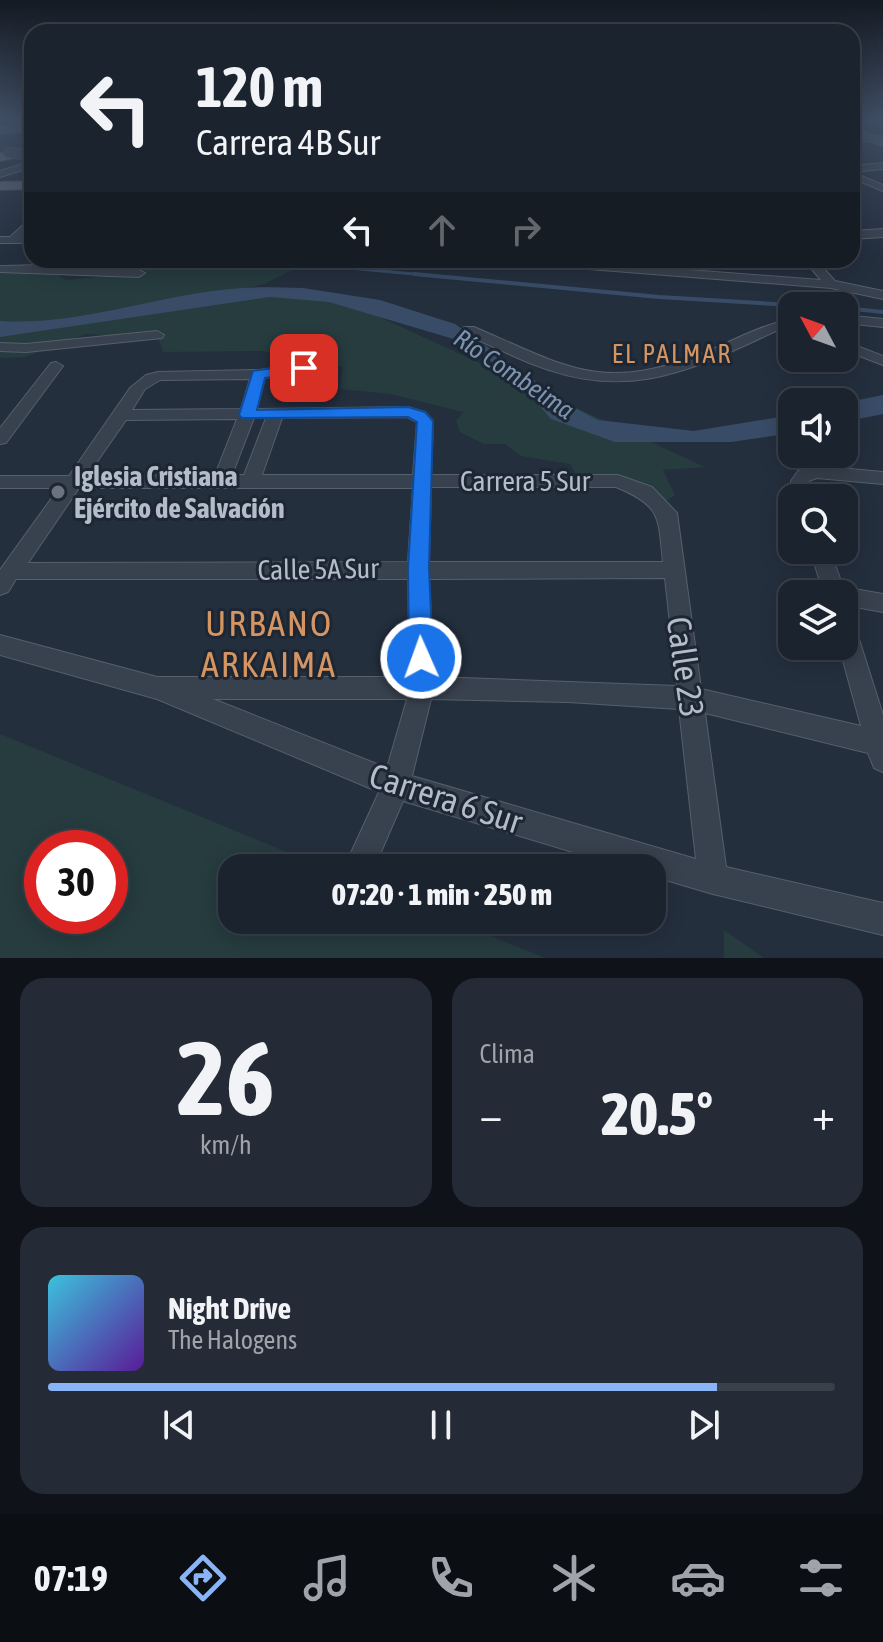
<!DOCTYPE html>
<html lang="es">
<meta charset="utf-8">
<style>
body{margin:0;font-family:"Asap Condensed",sans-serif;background:#242b36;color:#f1f3f6;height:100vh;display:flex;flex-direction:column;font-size:30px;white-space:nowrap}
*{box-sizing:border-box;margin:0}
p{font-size:26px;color:#a0a4aa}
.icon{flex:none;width:44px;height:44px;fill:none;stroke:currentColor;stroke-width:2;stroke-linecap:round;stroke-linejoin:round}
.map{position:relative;height:958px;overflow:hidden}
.panel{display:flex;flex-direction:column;gap:20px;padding:20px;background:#0f1319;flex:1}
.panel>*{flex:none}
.hud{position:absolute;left:24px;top:24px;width:836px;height:244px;border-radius:24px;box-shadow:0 4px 20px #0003,0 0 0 2px #39404a;background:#1b232e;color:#f1f3f6;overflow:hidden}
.needle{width:52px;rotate:311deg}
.controls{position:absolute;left:778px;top:292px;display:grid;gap:16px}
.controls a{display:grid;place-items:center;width:80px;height:80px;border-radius:16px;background:#1b232e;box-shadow:0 4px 20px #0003,0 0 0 2px #39404a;font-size:40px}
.speed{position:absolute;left:24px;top:830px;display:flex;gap:16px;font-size:40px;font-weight:700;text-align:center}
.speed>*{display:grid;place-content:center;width:104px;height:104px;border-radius:50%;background:#1b232e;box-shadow:0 4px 20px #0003,0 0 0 2px #39404a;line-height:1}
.speed .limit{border:12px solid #d22;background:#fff;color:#111}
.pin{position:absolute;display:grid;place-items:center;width:68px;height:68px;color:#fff;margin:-34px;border-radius:16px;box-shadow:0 4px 12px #0006}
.me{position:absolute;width:88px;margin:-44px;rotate:358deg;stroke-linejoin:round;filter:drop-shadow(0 0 6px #0008)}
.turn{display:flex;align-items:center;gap:28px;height:168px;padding:0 40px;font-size:36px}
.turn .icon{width:104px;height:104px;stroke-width:2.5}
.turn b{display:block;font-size:56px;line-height:68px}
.lanes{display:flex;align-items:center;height:76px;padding:0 40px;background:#0003;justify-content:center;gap:40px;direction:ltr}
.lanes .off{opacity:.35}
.big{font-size:60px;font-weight:800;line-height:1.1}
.panel .card{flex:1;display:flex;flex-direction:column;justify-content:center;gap:12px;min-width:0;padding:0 28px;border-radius:24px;background:#242b36}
.panel .dial{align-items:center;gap:0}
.dial b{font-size:104px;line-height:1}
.song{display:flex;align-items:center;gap:24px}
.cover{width:96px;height:96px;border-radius:12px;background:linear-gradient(135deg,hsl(190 70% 55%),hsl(270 70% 35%))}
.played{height:8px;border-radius:4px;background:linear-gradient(90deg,#8ab4f8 85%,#39404a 85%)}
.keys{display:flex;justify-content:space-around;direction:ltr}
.heat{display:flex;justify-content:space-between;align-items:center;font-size:44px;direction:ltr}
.panel .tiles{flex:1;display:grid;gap:20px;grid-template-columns:1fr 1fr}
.card:last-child{grid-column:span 2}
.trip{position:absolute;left:218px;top:854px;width:448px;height:80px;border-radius:24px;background:#1b232e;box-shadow:0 4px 20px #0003,0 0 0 2px #39404a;font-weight:800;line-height:80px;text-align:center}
.tab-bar{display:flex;height:128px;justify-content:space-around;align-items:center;background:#0b0e12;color:#a0a4aa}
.tab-bar .icon{width:56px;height:56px}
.tab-bar .active{color:#8ab4f8}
.tab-bar b{font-size:36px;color:#f1f3f6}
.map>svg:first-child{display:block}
</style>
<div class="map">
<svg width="883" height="958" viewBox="0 0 883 958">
<rect width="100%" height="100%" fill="#242f3e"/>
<!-- green -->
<g fill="#263c3f" fill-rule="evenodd">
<polygon points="166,260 291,260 292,270 264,284 154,312 276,296 345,301 705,467 663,470 675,495 665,502 619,476 576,474 570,464 521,456 505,444 484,444 460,432 456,421 463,412 391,394 340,389 343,367 261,351 163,352 158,338 86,334 25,357 0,358 0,271 58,275 66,280 139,273"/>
<path d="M0,734l326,134h-94v52h220l93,38h-545zM42,848h68v68h-68z"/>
<polygon points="724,930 764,958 724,958"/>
</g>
<!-- water -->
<g fill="#394c67">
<path d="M303,288l77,12 75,24 114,81 29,15 96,11 98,-16v18l-61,9h-116l-64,-23 -30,-35 -54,-41 -138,-41 -59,-5 -270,40v-16c77,5 154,-25 230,-32 24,-3 49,-1 73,-1z"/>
<polygon points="883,395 883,414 844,422 844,403"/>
</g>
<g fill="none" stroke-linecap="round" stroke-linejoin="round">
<!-- stream-far1 -->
<polyline stroke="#394c67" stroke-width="3" points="328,266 435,276"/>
<!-- stream -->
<g stroke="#394c67" stroke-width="4">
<polyline points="414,274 659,297 809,306"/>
<polyline points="844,308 883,312"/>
</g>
<!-- minor casing -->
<g stroke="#565f6c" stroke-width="2">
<g id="minor">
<polygon points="883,136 883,140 852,142 852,138"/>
<polygon points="32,161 32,167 0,177 0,171"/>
<polygon points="883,163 883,169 852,172 852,166"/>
<polygon points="852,172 883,185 883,191 852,178"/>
<polygon points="32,217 32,226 22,237 32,237 32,243 0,243 0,237 10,237"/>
<polygon points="506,260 558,260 821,280 804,260 816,260 835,281 883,291 883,299 831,288 512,263"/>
<path d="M0,266c28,0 126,-6 145,7l-6,4 -139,-5z"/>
<polygon points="844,315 883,319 883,327 844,323"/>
<path d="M792,319v8l-12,2c-101,48 -161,76 -269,26 -15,-8 -36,-14 -49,-25l2,-3h10c91,39 126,66 227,27 30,-12 59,-29 91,-35z"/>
<polygon points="157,331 164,335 162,338 26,352 0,351 0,343 26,344"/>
<polygon points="844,341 883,356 883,365 844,350"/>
<path d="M327,361l5,1v6l-67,10 -8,31 151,-2 17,5 8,9 -2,54h187l34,12 25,26 24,176 160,37 -22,-80h5v-31l8,2 31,98v57l-9,-4 -6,-15 -163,-40 21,154 157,36v32l-170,-41 -61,-18v-8h-26l-223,-67 -29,67h-30l35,-76 -222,-93 -157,-44v-20l157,42h253l-2,-98h-392l-8,13 -8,3v-25l59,-82h-59v-12h69l61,-88 16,-13 12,-3 101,-2zM250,379l-9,30 -109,1 13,-21 15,-9zM407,417l10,5 -4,53h-151l20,-57zM254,418h12l-22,57h-12zM237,419l-22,56 -128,1 39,-56zM431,487h185c46,19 42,30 47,75h-234zM79,488h334l-5,74 -380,1zM665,578l12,108 -243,-9 -5,-98zM213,699h194l-20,69zM431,699l137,3 111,7 17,150 -284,-83z"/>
<polygon points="56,362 63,366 6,443 0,444 0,428 51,363"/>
<polygon points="817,466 883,472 883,484 817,478 809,481 811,498 793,498 791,481 798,471"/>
<polygon points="810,550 830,550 843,587 883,594 883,612 844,605 844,594 824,594"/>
</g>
</g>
<!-- tertiary casing -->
<g stroke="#565f6c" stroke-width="2">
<polygon id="tertiary" points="883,229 883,237 852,239 852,231"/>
</g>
<!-- secondary casing -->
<g stroke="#565f6c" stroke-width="2">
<g id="secondary">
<polygon points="32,125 32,131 0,133 0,127"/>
<polygon points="852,127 883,139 883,146 852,134"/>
</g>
</g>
<!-- primary casing -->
<g stroke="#414a57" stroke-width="2">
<g id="primary">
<polygon points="32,146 32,154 0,161 0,153"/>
<polygon points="32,181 32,189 0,190 0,182"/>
</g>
</g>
<!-- minor -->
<use href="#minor" fill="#38414e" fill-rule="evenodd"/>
<!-- tertiary -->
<use href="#tertiary" fill="#38414e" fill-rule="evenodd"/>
<!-- secondary -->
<use href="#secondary" fill="#465061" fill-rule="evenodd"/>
<!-- primary -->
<use href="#primary" fill="#56606e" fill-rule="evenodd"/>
<!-- tertiary-bridge casing -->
<g stroke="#565f6c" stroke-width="11" stroke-linecap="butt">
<polyline id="tertiary-bridge" points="8,152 24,155"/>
</g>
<!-- tertiary-bridge -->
<use href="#tertiary-bridge" stroke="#38414e" stroke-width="10"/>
</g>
<!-- sky -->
<linearGradient id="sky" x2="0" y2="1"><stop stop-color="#141a22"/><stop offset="0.47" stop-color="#3f4d63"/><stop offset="1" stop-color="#3f4d63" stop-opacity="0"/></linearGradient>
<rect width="883" height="254" fill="url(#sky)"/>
<!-- route -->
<polygon fill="#1a73e8" stroke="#114b97" stroke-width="2" points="304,364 310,365 310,372 265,378 257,410 408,407 425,412 433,421 429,568 433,658 430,665 421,668 413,665 409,658 408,568 417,422 408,417 242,418 239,415 253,371"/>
<!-- markers -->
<circle fill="#6b7280" stroke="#1d2633" stroke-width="3" cx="58" cy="492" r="8"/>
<g text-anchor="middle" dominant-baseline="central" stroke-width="6" stroke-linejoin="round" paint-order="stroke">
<!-- far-neighbourhood labels -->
<g font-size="26" letter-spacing="2" fill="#d59563" stroke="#1d2633">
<text x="672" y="354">EL PALMAR</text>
</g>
<!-- far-water labels -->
<g font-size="26" font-style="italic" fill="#7c92b1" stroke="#1d2633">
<text transform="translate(514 374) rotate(34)">Río Combeima</text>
</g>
<!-- poi labels -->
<g font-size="28" font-weight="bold" fill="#b4bcc9" stroke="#1d2633" text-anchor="start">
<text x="74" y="476">Iglesia Cristiana<tspan x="74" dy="32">Ejército de Salvación</tspan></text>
</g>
<!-- street labels -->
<g font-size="28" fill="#b4bcc9" stroke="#1d2633">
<text x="525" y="481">Carrera 5 Sur</text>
<text transform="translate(318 569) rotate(-1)">Calle 5A Sur</text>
</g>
<!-- near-street labels -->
<g font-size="34" fill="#b4bcc9" stroke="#1d2633">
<text transform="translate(686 667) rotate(82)">Calle 23</text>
<text transform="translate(446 798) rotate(18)">Carrera 6 Sur</text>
</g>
<!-- near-neighbourhood labels -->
<g font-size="36" letter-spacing="2" fill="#d59563" stroke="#1d2633">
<text x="269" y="623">URBANO<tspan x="269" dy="41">ARKAIMA</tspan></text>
</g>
</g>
</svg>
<div class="controls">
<a><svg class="needle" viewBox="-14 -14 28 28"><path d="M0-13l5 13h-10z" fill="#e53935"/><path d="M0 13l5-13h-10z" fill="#a0a4aa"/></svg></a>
<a><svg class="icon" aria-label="sound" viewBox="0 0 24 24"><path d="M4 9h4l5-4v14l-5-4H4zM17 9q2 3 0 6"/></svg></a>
<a><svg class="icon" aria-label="search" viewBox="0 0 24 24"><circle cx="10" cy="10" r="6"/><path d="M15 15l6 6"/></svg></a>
<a><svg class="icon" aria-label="layers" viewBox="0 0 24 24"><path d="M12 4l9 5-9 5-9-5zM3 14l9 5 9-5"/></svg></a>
</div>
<div class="speed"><div class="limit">30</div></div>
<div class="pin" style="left:304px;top:368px;background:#d93025"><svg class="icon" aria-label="arrive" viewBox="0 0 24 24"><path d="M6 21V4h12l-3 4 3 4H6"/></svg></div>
<svg class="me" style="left:421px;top:658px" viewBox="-20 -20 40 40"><circle r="17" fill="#1a73e8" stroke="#fff" stroke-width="3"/><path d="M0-11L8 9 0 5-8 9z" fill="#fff"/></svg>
<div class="trip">07:20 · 1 min · 250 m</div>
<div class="hud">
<div class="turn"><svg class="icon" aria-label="left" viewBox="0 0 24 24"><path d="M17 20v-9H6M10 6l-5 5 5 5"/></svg><div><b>120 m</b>Carrera 4B Sur</div></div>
<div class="lanes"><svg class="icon" aria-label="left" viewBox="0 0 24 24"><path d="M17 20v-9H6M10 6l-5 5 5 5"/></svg><svg class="icon off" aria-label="ahead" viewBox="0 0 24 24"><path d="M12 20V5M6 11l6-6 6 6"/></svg><svg class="icon off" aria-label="right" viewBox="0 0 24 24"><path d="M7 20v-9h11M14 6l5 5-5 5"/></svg></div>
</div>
</div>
<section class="panel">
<div class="tiles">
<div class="card dial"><b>26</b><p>km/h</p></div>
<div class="card"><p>Clima</p>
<div class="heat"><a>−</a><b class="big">20.5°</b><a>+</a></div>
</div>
<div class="card">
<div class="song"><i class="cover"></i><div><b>Night Drive</b><p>The Halogens</p></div></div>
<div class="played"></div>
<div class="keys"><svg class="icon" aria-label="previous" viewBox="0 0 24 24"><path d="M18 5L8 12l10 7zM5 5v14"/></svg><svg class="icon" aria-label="pause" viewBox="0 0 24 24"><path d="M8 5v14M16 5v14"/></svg><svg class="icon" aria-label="next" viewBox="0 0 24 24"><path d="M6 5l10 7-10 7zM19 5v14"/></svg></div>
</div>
</div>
</section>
<nav class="tab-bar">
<b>07:19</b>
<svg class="icon active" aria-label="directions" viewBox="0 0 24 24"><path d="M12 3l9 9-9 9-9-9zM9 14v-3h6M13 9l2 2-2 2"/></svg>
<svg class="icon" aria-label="music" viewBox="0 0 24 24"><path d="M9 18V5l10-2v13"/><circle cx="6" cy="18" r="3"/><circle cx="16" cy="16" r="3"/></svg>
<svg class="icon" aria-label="phone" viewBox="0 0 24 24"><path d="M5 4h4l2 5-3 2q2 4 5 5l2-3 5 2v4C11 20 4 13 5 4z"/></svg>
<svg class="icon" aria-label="climate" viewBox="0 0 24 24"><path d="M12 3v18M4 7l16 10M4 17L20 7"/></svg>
<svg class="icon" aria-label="car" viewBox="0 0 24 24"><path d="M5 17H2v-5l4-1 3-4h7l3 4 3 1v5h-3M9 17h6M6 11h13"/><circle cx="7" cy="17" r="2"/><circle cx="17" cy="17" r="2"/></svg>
<svg class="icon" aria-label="filters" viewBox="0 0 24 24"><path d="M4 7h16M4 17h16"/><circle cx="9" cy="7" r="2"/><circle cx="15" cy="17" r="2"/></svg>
</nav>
